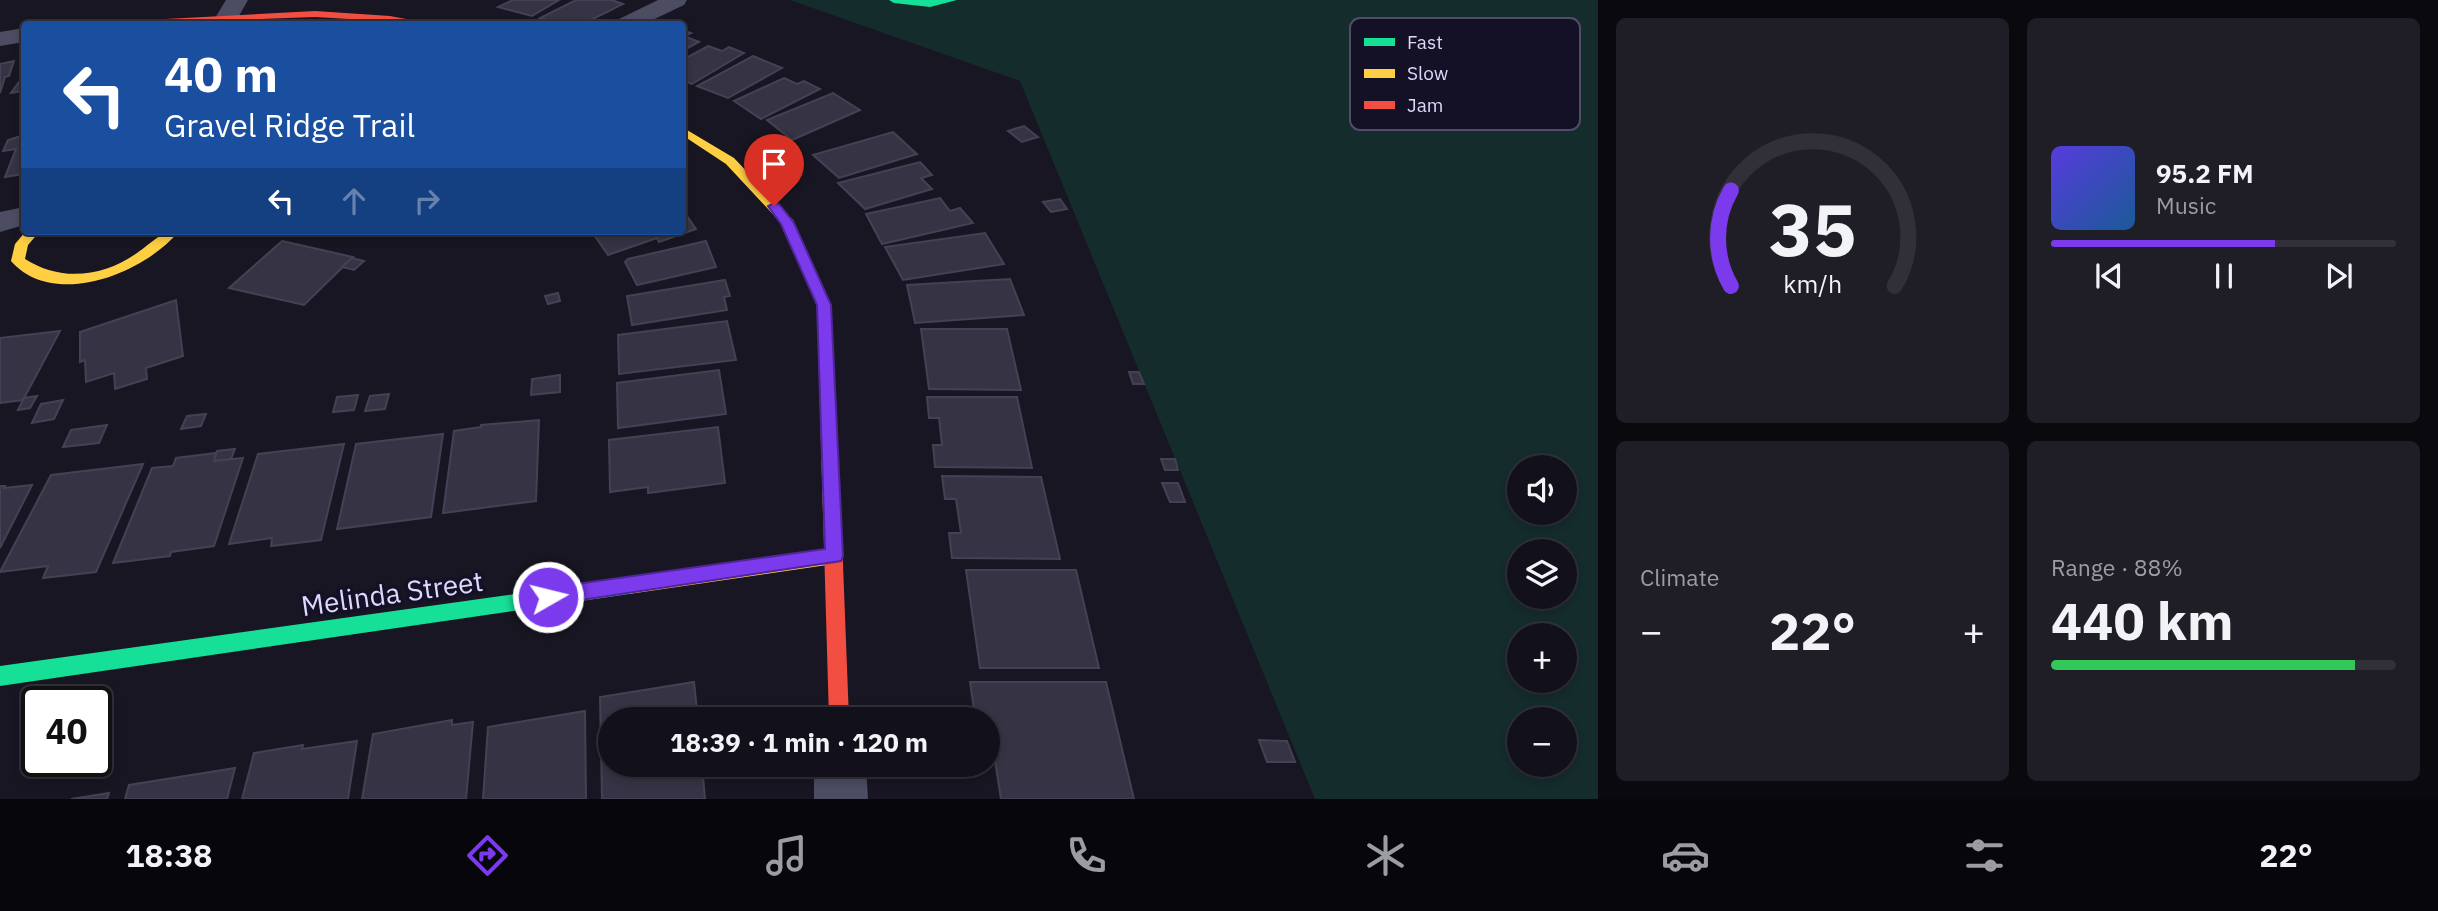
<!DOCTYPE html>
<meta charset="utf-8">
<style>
body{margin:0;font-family:"IBM Plex Sans",sans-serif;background:#1f1e27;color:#f1f3f6;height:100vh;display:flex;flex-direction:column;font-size:26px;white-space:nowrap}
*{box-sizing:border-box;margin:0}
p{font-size:23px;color:#9c9da2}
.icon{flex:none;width:38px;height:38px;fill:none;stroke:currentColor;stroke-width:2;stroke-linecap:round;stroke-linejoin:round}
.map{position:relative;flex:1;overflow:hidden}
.sheet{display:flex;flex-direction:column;gap:18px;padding:18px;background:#0a090e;width:840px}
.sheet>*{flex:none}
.banner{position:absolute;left:21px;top:21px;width:665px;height:214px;border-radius:7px;box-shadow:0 4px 10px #0003,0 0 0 2px #313039;background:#1a4fa0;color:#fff;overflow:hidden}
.buttons{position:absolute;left:1507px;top:455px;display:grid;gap:14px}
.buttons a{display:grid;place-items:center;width:70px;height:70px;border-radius:50%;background:#12101a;box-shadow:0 4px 10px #0003,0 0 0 2px #313039;font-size:35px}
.speed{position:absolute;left:21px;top:686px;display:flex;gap:14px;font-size:35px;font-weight:700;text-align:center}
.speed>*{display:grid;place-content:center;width:91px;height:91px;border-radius:50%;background:#12101a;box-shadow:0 4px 10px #0003,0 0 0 2px #313039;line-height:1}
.speed .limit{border:4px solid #111;border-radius:10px;background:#fff;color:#111}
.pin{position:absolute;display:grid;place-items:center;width:60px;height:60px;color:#fff;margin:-72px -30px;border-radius:50% 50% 50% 0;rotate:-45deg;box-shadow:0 0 7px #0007}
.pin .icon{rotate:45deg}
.me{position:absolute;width:77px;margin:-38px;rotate:82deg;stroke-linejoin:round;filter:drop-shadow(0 0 5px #0008)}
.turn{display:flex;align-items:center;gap:24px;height:147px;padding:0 28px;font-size:32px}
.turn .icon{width:91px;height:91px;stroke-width:2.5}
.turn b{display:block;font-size:49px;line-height:60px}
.lanes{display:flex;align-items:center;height:66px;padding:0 28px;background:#0003;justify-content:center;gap:35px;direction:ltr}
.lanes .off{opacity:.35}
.big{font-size:52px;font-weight:800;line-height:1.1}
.sheet .tile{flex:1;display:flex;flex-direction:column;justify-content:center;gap:10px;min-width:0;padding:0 24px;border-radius:10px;background:#1f1e27}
.sheet .dial{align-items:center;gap:0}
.dial svg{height:182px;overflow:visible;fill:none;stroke:#313039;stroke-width:7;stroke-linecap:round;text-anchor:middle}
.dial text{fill:#f1f3f6;stroke:none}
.song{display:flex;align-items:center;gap:21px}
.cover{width:84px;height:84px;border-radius:10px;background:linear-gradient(135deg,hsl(250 70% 55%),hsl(210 70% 35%))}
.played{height:7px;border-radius:4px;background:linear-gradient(90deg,#7c3aed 65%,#313039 65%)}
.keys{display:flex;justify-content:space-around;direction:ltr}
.heat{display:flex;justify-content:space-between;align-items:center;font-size:38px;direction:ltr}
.charge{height:10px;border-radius:5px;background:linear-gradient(90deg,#34c759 88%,#313039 0)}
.sheet .tiles{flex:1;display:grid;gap:18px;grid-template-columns:repeat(2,1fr)}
.trip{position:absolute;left:598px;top:707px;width:402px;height:70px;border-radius:35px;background:#12101a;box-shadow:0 4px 10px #0003,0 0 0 2px #313039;font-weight:800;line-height:70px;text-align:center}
.menu{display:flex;height:112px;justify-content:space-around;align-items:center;background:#07060a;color:#9c9da2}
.menu .icon{width:49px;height:49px}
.menu .selected{color:#7c3aed}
.menu b{font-size:32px;color:#f1f3f6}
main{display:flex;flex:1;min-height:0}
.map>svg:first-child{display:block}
</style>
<main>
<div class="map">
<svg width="1598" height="799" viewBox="0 0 1598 799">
<rect width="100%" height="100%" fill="#181622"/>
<!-- green -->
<path fill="#152c2c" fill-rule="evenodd" d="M790,0h808v799h-283l-295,-718zM1519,467h45v46h-45zM1519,551h45v46h-45zM1519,635h45v46h-45zM1519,719h45v46h-45z"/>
<!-- building -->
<g fill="#363444" stroke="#454155" stroke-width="2">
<polygon points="513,0 559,0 532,16 498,7"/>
<polygon points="576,0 612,0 623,4 583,24 556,24 540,18"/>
<polygon points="682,30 691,33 684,36 699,42 682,51"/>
<polygon points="708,46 722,51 729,47 744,53 692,84 682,80 682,60"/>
<polygon points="753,56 782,68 728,98 697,86"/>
<polygon points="14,61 9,76 5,77 0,93 0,64"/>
<polygon points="24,75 24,91 11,93"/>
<polygon points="784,78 797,84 804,81 820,89 761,119 734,101"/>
<polygon points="833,93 860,110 792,140 767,120"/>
<polygon points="1024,126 1038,137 1022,142 1008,131"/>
<polygon points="893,132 917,154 839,178 813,155"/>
<polygon points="21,136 24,136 24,174 5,177 16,149 3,151 8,140"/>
<polygon points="920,162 932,175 921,178 932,189 865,209 838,183"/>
<polygon points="940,198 950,211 960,208 973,223 882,244 866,214"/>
<polygon points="1060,199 1067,209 1051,212 1043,202"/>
<polygon points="682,209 696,229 659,242 657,238 608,255 592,232 682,231"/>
<polygon points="985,233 1004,264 903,280 885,247"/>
<polygon points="282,241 353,257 304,305 229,288"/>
<polygon points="706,241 716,267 637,285 625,262 628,259"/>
<polygon points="352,258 364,261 354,270 342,267"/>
<polygon points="1010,279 1024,315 915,323 907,285"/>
<polygon points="725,280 730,296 724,297 727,310 632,325 627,296"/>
<polygon points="558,293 560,301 548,304 545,296"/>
<polygon points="176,300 183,356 146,368 147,379 115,389 114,373 86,382 85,360 80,362 80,332"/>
<polygon points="727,321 736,360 619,374 618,335"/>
<polygon points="921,329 1007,329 1021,390 929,389"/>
<polygon points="60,331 23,400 0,403 0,338"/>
<polygon points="719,370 726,414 618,428 617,383"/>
<polygon points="1129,372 1139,372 1144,384 1133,384"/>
<polygon points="560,375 560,392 531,395 532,379"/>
<polygon points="389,394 385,409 365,411 370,396"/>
<polygon points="358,395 354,410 333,412 337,397"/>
<polygon points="37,396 30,408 18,410 24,398"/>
<polygon points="927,397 1017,397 1032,468 935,467 933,445 942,445 939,418 929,418"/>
<polygon points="63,400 54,419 32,423 41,404"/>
<polygon points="206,414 201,426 181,429 187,416"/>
<polygon points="539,420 536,501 443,513 454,431 481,427 481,425"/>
<polygon points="107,425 99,443 63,447 71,430"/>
<polygon points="718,427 725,483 648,493 648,487 610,492 609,440"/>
<polygon points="443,434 431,517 337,529 356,444"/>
<polygon points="344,444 321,540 271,546 272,538 229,544 258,454"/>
<polygon points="235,449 231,459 214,461 217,451"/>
<polygon points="216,453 214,461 243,458 214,546 171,552 170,556 113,563 152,468 173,466 176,458"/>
<polygon points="1161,459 1175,459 1178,470 1165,470"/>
<polygon points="143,464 96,572 43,578 48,566 0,572 51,475"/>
<polygon points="942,476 1041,477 1060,559 952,558 949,533 961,533 956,499 945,499"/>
<polygon points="1162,483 1178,483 1185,502 1170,502"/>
<polygon points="32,485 0,548 0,486 5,486 4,488"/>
<polygon points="966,570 1076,570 1099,668 980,668"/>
<polygon points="694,682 698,719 611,719 611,765 702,765 705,799 602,799 600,697"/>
<polygon points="970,682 1106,682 1134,799 1001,799 988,716 975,716"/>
<polygon points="585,711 586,799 483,799 488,727"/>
<polygon points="452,720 452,725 473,722 466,799 362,799 373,734"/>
<polygon points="1259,740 1287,741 1295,762 1267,762"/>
<polygon points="357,741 348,799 242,799 254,753 303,745 302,749"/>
<polygon points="235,768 227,799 125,799 129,785"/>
<polygon points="109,793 107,799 71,799"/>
</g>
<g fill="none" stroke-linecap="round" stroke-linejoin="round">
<!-- street -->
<g fill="#4c4c62" fill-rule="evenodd">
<polygon points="226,0 248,0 235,23 219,23 215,18"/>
<polygon points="658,0 687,0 684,5 644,24 615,24 619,19"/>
<polygon points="24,28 24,42 0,46 0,32"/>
<polygon points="24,207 24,225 0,232 0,212"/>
<polygon points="814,765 866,765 868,799 814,799"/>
</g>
<!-- fast -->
<g fill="#16e098" fill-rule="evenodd">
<polygon points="889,0 957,0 930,7 894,3"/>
<polygon points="629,578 636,580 638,586 636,592 629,594 0,686 0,666"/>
</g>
<!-- slow -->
<g fill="#ffcf43" fill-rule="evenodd">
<polygon points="682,127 734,158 793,220 831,305 841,513 838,518 832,520 826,518 823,513 817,305 782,224 726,164 682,135"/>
<path d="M26,231h14l-12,14 -3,14c36,23 78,18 112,-6 15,-10 23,-22 42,-22 -34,42 -125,79 -168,30l4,-17z"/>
<polygon points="834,548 840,550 843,556 840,562 834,564 629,594 622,592 620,586 622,580 629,578"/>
</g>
<!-- jam -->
<g fill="#f24e42" fill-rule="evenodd">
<polygon points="315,11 390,16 433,24 315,17 122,24 127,21"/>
<polygon points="832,506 838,508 841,513 849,719 829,719 823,513 826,508"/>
</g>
</g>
<!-- route -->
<polygon fill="#7c3aed" stroke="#51269a" stroke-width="2" points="774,203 779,204 794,223 831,305 843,556 841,561 548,605 541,603 538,597 541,591 548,588 825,549 817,305 781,224 768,206"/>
<g text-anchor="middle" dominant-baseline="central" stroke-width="7" stroke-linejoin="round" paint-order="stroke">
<!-- near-street labels -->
<g font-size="28" fill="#dcd9fd" stroke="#141127">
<text transform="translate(392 593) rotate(-8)">Melinda Street</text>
</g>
</g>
<!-- legend -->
<rect x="1350" y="18" width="230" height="112" rx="10" fill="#141127" stroke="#504d67" stroke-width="2"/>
<rect x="1364" y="38" width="31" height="8" fill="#16e098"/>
<rect x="1364" y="69" width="31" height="9" fill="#ffcf43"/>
<rect x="1364" y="101" width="31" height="8" fill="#f24e42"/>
<g font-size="19" fill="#dcd9fd">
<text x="1407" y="49">Fast</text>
<text x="1407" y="80">Slow</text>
<text x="1407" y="112">Jam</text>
</g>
</svg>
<div class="buttons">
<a><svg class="icon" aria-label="sound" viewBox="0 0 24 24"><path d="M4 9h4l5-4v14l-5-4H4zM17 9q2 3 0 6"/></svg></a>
<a><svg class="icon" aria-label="layers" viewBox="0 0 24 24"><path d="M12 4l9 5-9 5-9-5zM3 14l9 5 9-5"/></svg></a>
<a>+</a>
<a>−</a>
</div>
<div class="speed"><div class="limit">40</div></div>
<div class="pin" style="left:774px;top:206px;background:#d93025"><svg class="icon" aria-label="arrive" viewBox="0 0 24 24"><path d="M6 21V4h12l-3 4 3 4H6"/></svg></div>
<svg class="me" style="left:548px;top:597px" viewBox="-20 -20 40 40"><circle r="17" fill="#7c3aed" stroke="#fff" stroke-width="3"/><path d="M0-11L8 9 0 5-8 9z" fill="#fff"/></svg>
<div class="trip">18:39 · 1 min · 120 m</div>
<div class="banner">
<div class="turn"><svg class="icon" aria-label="left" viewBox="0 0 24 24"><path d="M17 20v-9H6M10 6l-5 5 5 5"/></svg><div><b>40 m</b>Gravel Ridge Trail</div></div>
<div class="lanes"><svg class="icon" aria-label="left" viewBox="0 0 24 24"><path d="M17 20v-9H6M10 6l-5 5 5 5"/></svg><svg class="icon off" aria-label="ahead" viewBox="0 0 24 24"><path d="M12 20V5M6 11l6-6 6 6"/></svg><svg class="icon off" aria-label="right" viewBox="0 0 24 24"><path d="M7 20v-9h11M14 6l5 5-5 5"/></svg></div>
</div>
</div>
<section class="sheet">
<div class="tiles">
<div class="tile dial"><svg viewBox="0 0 100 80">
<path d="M14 69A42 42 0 1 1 86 69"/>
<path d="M14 69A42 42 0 0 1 14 27" stroke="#7c3aed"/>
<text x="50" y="56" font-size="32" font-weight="700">35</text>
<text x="50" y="72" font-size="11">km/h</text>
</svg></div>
<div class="tile">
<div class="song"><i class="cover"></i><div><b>95.2 FM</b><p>Music</p></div></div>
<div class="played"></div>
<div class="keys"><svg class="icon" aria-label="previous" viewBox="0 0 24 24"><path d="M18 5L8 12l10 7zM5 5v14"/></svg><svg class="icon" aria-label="pause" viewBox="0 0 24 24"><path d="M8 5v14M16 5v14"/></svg><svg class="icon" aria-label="next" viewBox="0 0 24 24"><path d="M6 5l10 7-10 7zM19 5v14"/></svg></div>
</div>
<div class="tile"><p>Climate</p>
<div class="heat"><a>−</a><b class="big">22°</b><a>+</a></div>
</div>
<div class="tile"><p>Range · 88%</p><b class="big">440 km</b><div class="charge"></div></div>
</div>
</section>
</main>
<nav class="menu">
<b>18:38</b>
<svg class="icon selected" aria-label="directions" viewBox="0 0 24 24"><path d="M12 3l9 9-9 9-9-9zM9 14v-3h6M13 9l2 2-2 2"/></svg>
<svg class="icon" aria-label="music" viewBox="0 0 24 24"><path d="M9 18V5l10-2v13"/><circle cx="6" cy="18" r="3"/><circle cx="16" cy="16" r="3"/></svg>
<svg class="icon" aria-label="phone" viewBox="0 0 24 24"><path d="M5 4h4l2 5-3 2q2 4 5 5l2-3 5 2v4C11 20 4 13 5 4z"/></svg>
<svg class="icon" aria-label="climate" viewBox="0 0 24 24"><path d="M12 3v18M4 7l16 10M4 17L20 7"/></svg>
<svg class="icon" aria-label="car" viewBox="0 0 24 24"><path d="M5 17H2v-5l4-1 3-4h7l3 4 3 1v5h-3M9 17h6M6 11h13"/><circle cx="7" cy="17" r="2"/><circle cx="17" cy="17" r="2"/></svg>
<svg class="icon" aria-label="filters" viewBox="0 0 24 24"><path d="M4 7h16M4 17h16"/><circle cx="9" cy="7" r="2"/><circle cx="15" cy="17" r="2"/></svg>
<b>22°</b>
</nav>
